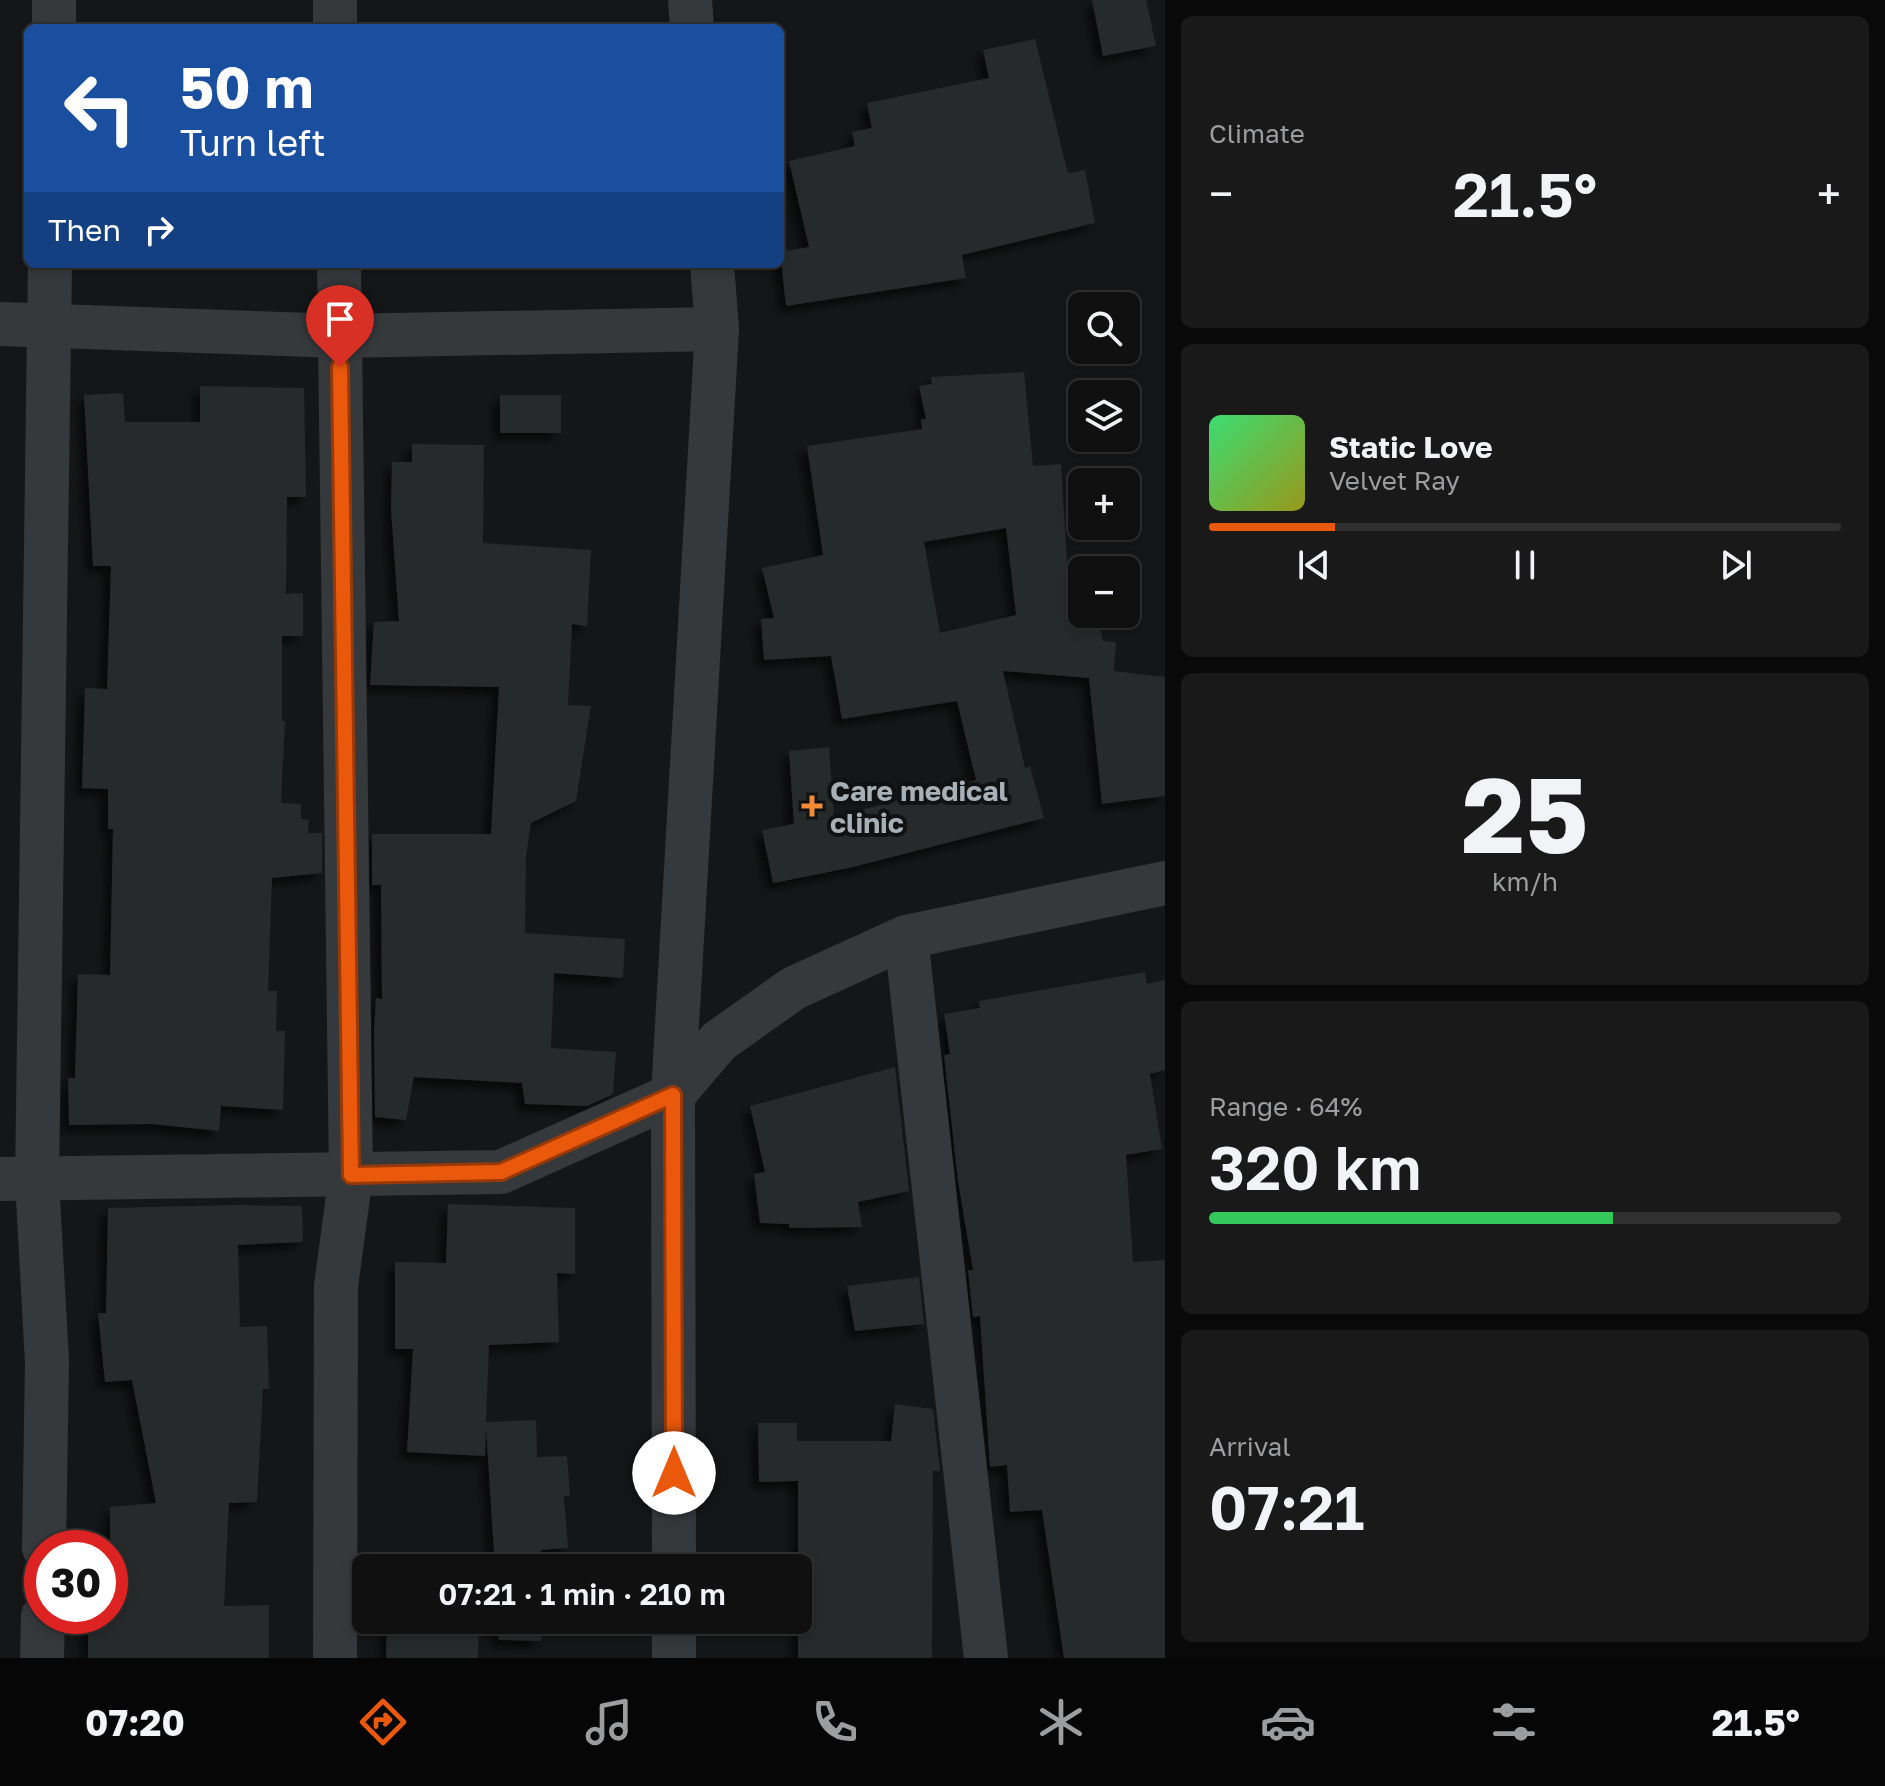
<!DOCTYPE html>
<meta charset="utf-8">
<style>
body{margin:0;font-family:"Golos Text",sans-serif;background:#19191a;color:#f1f3f6;height:100vh;display:flex;flex-direction:column;font-size:30px;white-space:nowrap}
*{box-sizing:border-box;margin:0}
p{font-size:26px;color:#9c9d9f}
.icon{flex:none;width:44px;height:44px;fill:none;stroke:currentColor;stroke-width:2;stroke-linecap:round;stroke-linejoin:round}
.map{position:relative;flex:1;overflow:hidden}
.drawer{display:flex;flex-direction:column;gap:16px;padding:16px;background:#090909;width:720px}
.drawer>*{flex:none}
.hud{position:absolute;left:24px;top:24px;width:760px;height:244px;border-radius:12px;box-shadow:0 4px 12px #0003,0 0 0 2px #303031;background:#1a4fa0;color:#fff;overflow:hidden}
.controls{position:absolute;left:1068px;top:292px;display:grid;gap:16px}
.controls a{display:grid;place-items:center;width:72px;height:72px;border-radius:12px;background:#101011;box-shadow:0 4px 12px #0003,0 0 0 2px #303031;font-size:40px}
.speed{position:absolute;left:24px;top:1530px;display:flex;gap:16px;font-size:40px;font-weight:700;text-align:center}
.speed>*{display:grid;place-content:center;width:104px;height:104px;border-radius:50%;background:#101011;box-shadow:0 4px 12px #0003,0 0 0 2px #303031;line-height:1}
.speed .limit{border:12px solid #d22;background:#fff;color:#111}
.pin{position:absolute;display:grid;place-items:center;width:68px;height:68px;color:#fff;margin:-82px -34px;border-radius:50% 50% 50% 0;rotate:-45deg;box-shadow:0 0 8px #0007}
.pin .icon{rotate:45deg}
.me{position:absolute;width:88px;margin:-44px;rotate:0deg;stroke-linejoin:round;filter:drop-shadow(0 0 6px #0008)}
.turn{display:flex;align-items:center;gap:28px;height:168px;padding:0 24px;font-size:36px}
.turn .icon{width:104px;height:104px;stroke-width:2.5}
.turn b{display:block;font-size:56px;line-height:68px}
.then{display:flex;align-items:center;height:76px;padding:0 24px;background:#0003;gap:16px;font-size:30px}
.big{font-size:60px;font-weight:600;line-height:1.1}
.drawer .widget{flex:1;display:flex;flex-direction:column;justify-content:center;gap:12px;min-width:0;padding:0 28px;border-radius:12px;background:#19191a}
.drawer .dial{align-items:center;gap:0}
.dial b{font-size:104px;line-height:1}
.song{display:flex;align-items:center;gap:24px}
.cover{width:96px;height:96px;border-radius:12px;background:linear-gradient(135deg,hsl(140 70% 55%),hsl(60 70% 35%))}
.played{height:8px;border-radius:4px;background:linear-gradient(90deg,#ea580c 20%,#303031 20%)}
.keys{display:flex;justify-content:space-around;direction:ltr}
.heat{display:flex;justify-content:space-between;align-items:center;font-size:44px;direction:ltr}
.charge{height:12px;border-radius:6px;background:linear-gradient(90deg,#34c759 64%,#303031 0)}
.trip{position:absolute;left:352px;top:1554px;width:460px;height:80px;border-radius:12px;background:#101011;box-shadow:0 4px 12px #0003,0 0 0 2px #303031;font-weight:600;line-height:80px;text-align:center}
.tab-bar{display:flex;height:128px;justify-content:space-around;align-items:center;background:#060607;color:#9c9d9f}
.tab-bar .icon{width:56px;height:56px}
.tab-bar .active{color:#ea580c}
.tab-bar b{font-size:36px;color:#f1f3f6}
main{display:flex;flex:1;min-height:0}
.map>svg:first-child{display:block}
</style>
<main>
<div class="map">
<svg width="1165" height="1658" viewBox="0 0 1165 1658">
<defs>
<filter id="shadow"><feDropShadow dx="-7" dy="7" stdDeviation="4" flood-color="#0009"/></filter>
</defs>
<rect width="100%" height="100%" fill="#151617"/>
<!-- building -->
<g fill="#28292b" fill-rule="evenodd" filter="url(#shadow)">
<polygon points="1092,0 1146,0 1156,46 1103,56"/>
<polygon points="1035,39 1067,170 1069,173 1085,170 1095,223 962,255 966,278 786,306 780,252 809,247 789,161 855,146 852,132 872,128 867,103 989,78 983,50"/>
<path d="M1024,372l9,94 28,-2 6,98 16,-4 3,12h-4v44h15l6,27 13,1 -2,29 51,6v119l-63,8 -13,-126 -86,-7 22,97 5,-2 14,52 -191,49 -80,16 -11,-53 32,-6 -5,-73 40,-4 5,70 142,-37 -19,-79 -115,18 -11,-63 -67,4 -3,-41 13,-1 -12,-50 61,-13 -16,-109 115,-17 -1,-10h5l-7,-33 13,-2 -1,-7zM1006,528l10,87 -76,18 -16,-91z"/>
<polygon points="200,386 304,388 306,497 287,497 286,594 303,593 303,636 282,636 282,721 285,721 281,803 301,804 301,819 309,820 308,833 322,833 322,873 272,878 268,991 277,991 276,1031 285,1031 283,1110 221,1106 219,1131 152,1124 69,1125 68,1078 75,1078 78,974 110,975 113,829 108,829 108,789 82,788 85,688 107,689 111,566 93,566 84,395 123,393 125,422 200,422"/>
<rect x="500" y="395" width="61" height="38"/>
<polygon points="412,444 484,445 483,543 591,550 587,626 572,624 568,705 591,706 576,801 531,823 526,856 525,933 625,939 623,978 554,973 551,1048 616,1052 613,1094 587,1106 525,1104 522,1083 414,1077 406,1120 375,1117 374,1032 376,998 382,999 381,885 372,885 372,834 491,834 499,687 370,685 374,622 399,621 391,509 392,462 412,462"/>
<polygon points="1145,972 1147,984 1165,980 1165,1070 1150,1074 1162,1149 1126,1155 1133,1262 1165,1260 1165,1658 1064,1658 1042,1510 1010,1512 1007,1465 990,1467 980,1316 973,1317 968,1270 973,1270 958,1181 944,1055 950,1054 944,1014 980,1008 979,1001"/>
<polygon points="895,1067 909,1191 858,1202 862,1227 789,1228 789,1224 760,1223 754,1174 765,1172 750,1106"/>
<polygon points="448,1204 575,1208 575,1274 557,1273 559,1342 489,1345 486,1422 536,1420 537,1457 567,1456 570,1496 564,1496 568,1548 541,1550 541,1568 495,1568 486,1427 485,1456 407,1452 413,1349 395,1349 395,1262 446,1263"/>
<polygon points="236,1205 302,1206 303,1242 238,1245 240,1327 267,1326 269,1389 263,1389 257,1502 229,1503 224,1606 269,1605 269,1658 88,1658 88,1616 110,1616 110,1507 156,1503 132,1380 105,1382 98,1313 106,1313 108,1208"/>
<polygon points="919,1277 924,1324 855,1331 847,1286"/>
<polygon points="895,1404 933,1409 940,1471 933,1471 932,1658 798,1658 798,1481 759,1482 758,1423 797,1423 797,1441 891,1441"/>
<polygon points="387,1620 479,1620 478,1658 386,1658"/>
<polygon points="498,1620 541,1620 541,1641 499,1640"/>
</g>
<g fill="none" stroke-linecap="round" stroke-linejoin="round">
<!-- minor -->
<g stroke="#36393c" stroke-width="44">
<polyline points="335,0 335,28"/>
<polyline points="690,0 692,28"/>
<polyline points="54,28 54,0"/>
<polyline points="0,324 340,336 717,329"/>
<polyline points="906,937 986,1658"/>
<polyline points="0,1179 501,1172 673,1095 719,1041 794,988 906,937 1165,883"/>
<polyline points="44,1548 47,1362 37,1181 50,264"/>
<polyline points="674,1568 673,1095 717,329 712,264"/>
<polyline points="674,1620 674,1658"/>
<polyline points="42,1658 43,1616"/>
<polyline points="335,1658 336,1286 351,1175 339,264"/>
</g>
</g>
<g fill="none" stroke-linecap="round" stroke-linejoin="round">
<!-- route casing -->
<g stroke="#983908" stroke-width="20">
<polyline id="route" points="340,367 351,1175 501,1172 673,1095 674,1473"/>
</g>
<!-- route -->
<use href="#route" stroke="#ea580c" stroke-width="14"/>
</g>
<!-- markers -->
<path fill="#f28b33" stroke="#101112" stroke-width="3" d="M808 794h8v8h8v8h-8v8h-8v-8h-8v-8h8z"/>
<g text-anchor="middle" dominant-baseline="central" stroke-width="8" stroke-linejoin="round" paint-order="stroke">
<!-- poi labels -->
<g font-size="28" font-weight="bold" fill="#a7b0b7" stroke="#101112" text-anchor="start">
<text x="830" y="790">Care medical<tspan x="830" dy="32">clinic</tspan></text>
</g>
</g>
</svg>
<div class="controls">
<a><svg class="icon" aria-label="search" viewBox="0 0 24 24"><circle cx="10" cy="10" r="6"/><path d="M15 15l6 6"/></svg></a>
<a><svg class="icon" aria-label="layers" viewBox="0 0 24 24"><path d="M12 4l9 5-9 5-9-5zM3 14l9 5 9-5"/></svg></a>
<a>+</a>
<a>−</a>
</div>
<div class="speed"><div class="limit">30</div></div>
<div class="pin" style="left:340px;top:367px;background:#d93025"><svg class="icon" aria-label="arrive" viewBox="0 0 24 24"><path d="M6 21V4h12l-3 4 3 4H6"/></svg></div>
<svg class="me" style="left:674px;top:1473px" viewBox="-20 -20 40 40"><circle r="19" fill="#fff"/><path d="M0-13L10 11 0 6-10 11z" fill="#ea580c"/></svg>
<div class="trip">07:21 · 1 min · 210 m</div>
<div class="hud">
<div class="turn"><svg class="icon" aria-label="left" viewBox="0 0 24 24"><path d="M17 20v-9H6M10 6l-5 5 5 5"/></svg><div><b>50 m</b>Turn left</div></div>
<div class="then">Then<svg class="icon" aria-label="right" viewBox="0 0 24 24"><path d="M7 20v-9h11M14 6l5 5-5 5"/></svg></div>
</div>
</div>
<section class="drawer">
<div class="widget"><p>Climate</p>
<div class="heat"><a>−</a><b class="big">21.5°</b><a>+</a></div>
</div>
<div class="widget">
<div class="song"><i class="cover"></i><div><b>Static Love</b><p>Velvet Ray</p></div></div>
<div class="played"></div>
<div class="keys"><svg class="icon" aria-label="previous" viewBox="0 0 24 24"><path d="M18 5L8 12l10 7zM5 5v14"/></svg><svg class="icon" aria-label="pause" viewBox="0 0 24 24"><path d="M8 5v14M16 5v14"/></svg><svg class="icon" aria-label="next" viewBox="0 0 24 24"><path d="M6 5l10 7-10 7zM19 5v14"/></svg></div>
</div>
<div class="widget dial"><b>25</b><p>km/h</p></div>
<div class="widget"><p>Range · 64%</p><b class="big">320 km</b><div class="charge"></div></div>
<div class="widget"><p>Arrival</p><b class="big">07:21</b></div>
</section>
</main>
<nav class="tab-bar">
<b>07:20</b>
<svg class="icon active" aria-label="directions" viewBox="0 0 24 24"><path d="M12 3l9 9-9 9-9-9zM9 14v-3h6M13 9l2 2-2 2"/></svg>
<svg class="icon" aria-label="music" viewBox="0 0 24 24"><path d="M9 18V5l10-2v13"/><circle cx="6" cy="18" r="3"/><circle cx="16" cy="16" r="3"/></svg>
<svg class="icon" aria-label="phone" viewBox="0 0 24 24"><path d="M5 4h4l2 5-3 2q2 4 5 5l2-3 5 2v4C11 20 4 13 5 4z"/></svg>
<svg class="icon" aria-label="climate" viewBox="0 0 24 24"><path d="M12 3v18M4 7l16 10M4 17L20 7"/></svg>
<svg class="icon" aria-label="car" viewBox="0 0 24 24"><path d="M5 17H2v-5l4-1 3-4h7l3 4 3 1v5h-3M9 17h6M6 11h13"/><circle cx="7" cy="17" r="2"/><circle cx="17" cy="17" r="2"/></svg>
<svg class="icon" aria-label="filters" viewBox="0 0 24 24"><path d="M4 7h16M4 17h16"/><circle cx="9" cy="7" r="2"/><circle cx="15" cy="17" r="2"/></svg>
<b>21.5°</b>
</nav>
